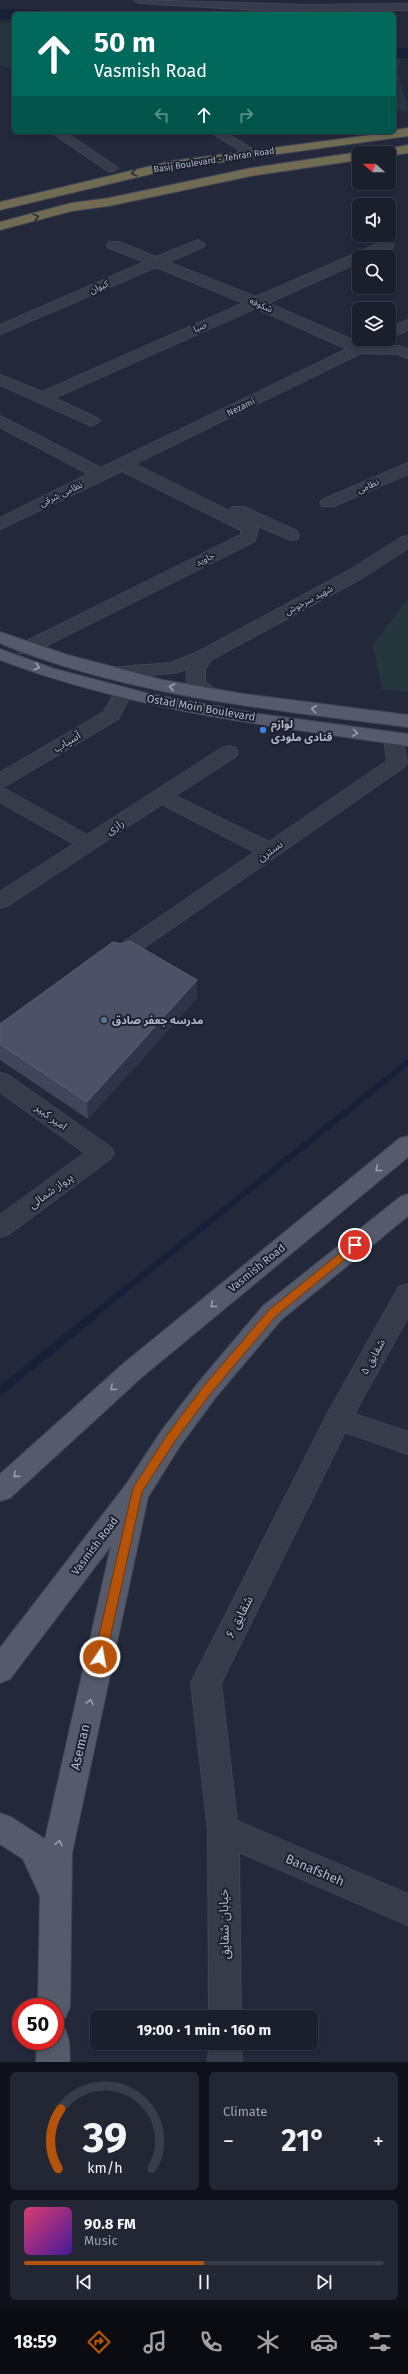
<!DOCTYPE html>
<meta charset="utf-8">
<style>
body{margin:0;font-family:"Fira Sans","Noto Sans Arabic",sans-serif;background:#232734;color:#f1f3f6;height:100vh;display:flex;flex-direction:column;font-size:15px;white-space:nowrap}
*{box-sizing:border-box;margin:0}
p{font-size:13px;color:#9fa2a9}
.icon{flex:none;width:22px;height:22px;fill:none;stroke:currentColor;stroke-width:2;stroke-linecap:round;stroke-linejoin:round}
.map{position:relative;height:2062px;overflow:hidden}
.details{display:flex;flex-direction:column;gap:10px;padding:10px;background:#0e1118;flex:1}
.details>*{flex:none}
.guide{position:absolute;left:12px;top:12px;width:384px;height:122px;border-radius:6px;box-shadow:0 2px 6px #0003,0 0 0 1px #383d48;background:#00695c;color:#fff;overflow:hidden}
.needle{width:26px;rotate:290deg}
.tools{position:absolute;left:352px;top:146px;display:grid;gap:8px}
.tools a{display:grid;place-items:center;width:44px;height:44px;border-radius:6px;background:#1a1f2c;box-shadow:0 2px 6px #0003,0 0 0 1px #383d48;font-size:20px}
.speed{position:absolute;left:12px;top:1998px;display:flex;gap:8px;font-size:20px;font-weight:700;text-align:center}
.speed>*{display:grid;place-content:center;width:52px;height:52px;border-radius:50%;background:#1a1f2c;box-shadow:0 2px 6px #0003,0 0 0 1px #383d48;line-height:1}
.speed .limit{border:6px solid #d22;background:#fff;color:#111}
.pin{position:absolute;display:grid;place-items:center;width:34px;height:34px;color:#fff;margin:-17px;border:2px solid #fff;border-radius:50%;box-shadow:0 1px 4px #0007}
.me{position:absolute;width:44px;margin:-22px;rotate:12deg;stroke-linejoin:round;filter:drop-shadow(0 0 3px #0008)}
.turn{display:flex;align-items:center;gap:14px;height:84px;padding:0 16px;font-size:18px}
.turn .icon{width:52px;height:52px;stroke-width:2.5}
.turn b{display:block;font-size:28px;line-height:34px}
.lanes{display:flex;align-items:center;height:38px;padding:0 16px;background:#0003;justify-content:center;gap:20px;direction:ltr}
.lanes .off{opacity:.35}
.big{font-size:30px;font-weight:700;line-height:1.1}
.details .tile{flex:1;display:flex;flex-direction:column;justify-content:center;gap:6px;min-width:0;padding:0 14px;border-radius:6px;background:#232734}
.details .dial{align-items:center;gap:0}
.dial svg{height:104px;overflow:visible;fill:none;stroke:#383d48;stroke-width:7;stroke-linecap:round;text-anchor:middle}
.dial text{fill:#f1f3f6;stroke:none}
.song{display:flex;align-items:center;gap:12px}
.cover{width:48px;height:48px;border-radius:6px;background:linear-gradient(135deg,hsl(340 70% 55%),hsl(260 70% 35%))}
.played{height:4px;border-radius:2px;background:linear-gradient(90deg,#b45309 50%,#383d48 50%)}
.keys{display:flex;justify-content:space-around;direction:ltr}
.heat{display:flex;justify-content:space-between;align-items:center;font-size:22px;direction:ltr}
.details .tiles{flex:1;display:grid;gap:10px;grid-template-columns:1fr 1fr}
.tile:last-child{grid-column:span 2}
.trip{position:absolute;left:90px;top:2010px;width:228px;height:40px;border-radius:6px;background:#1a1f2c;box-shadow:0 2px 6px #0003,0 0 0 1px #383d48;font-weight:700;line-height:40px;text-align:center}
.tabs{display:flex;height:64px;justify-content:space-around;align-items:center;background:#0a0c12;color:#9fa2a9}
.tabs .icon{width:28px;height:28px}
.tabs .selected{color:#b45309}
.tabs b{font-size:18px;color:#f1f3f6}
.map>svg:first-child{display:block}
</style>
<div class="map">
<svg width="408" height="2062" viewBox="0 0 408 2062">
<rect width="100%" height="100%" fill="#23293b"/>
<!-- green -->
<g fill="#25363c">
<polygon points="0,22 14,23 14,70 0,65"/>
<polygon points="394,54 402,54 398,71 408,111 394,111"/>
<polygon points="408,598 408,692 382,689 373,645"/>
</g>
<g fill="none" stroke-linecap="round" stroke-linejoin="round">
<!-- stream-far1 -->
<polyline stroke="#171f39" stroke-width="6" points="91,1317 408,1062"/>
<!-- stream -->
<polyline stroke="#171f39" stroke-width="8" points="0,1391 93,1316"/>
<!-- river -->
<g fill="#171f39" fill-rule="evenodd">
<polygon points="0,9 40,10 43,14 14,14 14,19 0,19"/>
<rect x="394" y="48" width="14" height="10"/>
</g>
<!-- minor casing -->
<g stroke="#404554" stroke-width="2">
<g id="minor">
<polygon points="134,0 307,5 408,4 408,10 273,11 139,3"/>
<polygon points="51,132 65,132 118,168 112,172 108,171"/>
<polygon points="210,132 225,132 251,148 249,151 241,151"/>
<polygon points="198,240 205,244 203,247 168,262 256,297 382,242 392,242 394,245 392,248 371,257 359,257 359,262 268,303 359,343 368,339 386,339 378,345 399,346 408,349 408,358 397,354 361,353 134,464 231,512 230,510 232,507 244,507 297,531 299,535 297,539 291,540 256,525 258,528 255,541 31,653 19,653 16,649 19,645 241,535 241,530 122,471 0,529 0,518 89,474 0,427 0,416 101,468 347,349 256,308 54,398 97,418 100,421 92,426 0,385 0,375 42,392 244,303 156,267 0,334 0,325 145,262 109,248 107,245 109,242 119,242 156,257"/>
<polygon points="408,320 408,330 389,338 389,328"/>
<polygon points="408,463 408,474 334,506 322,506 320,503 322,500"/>
<path d="M408,536v12l-46,30 -150,81 -7,10v13l18,13 -2,4c-10,2 -29,-4 -34,-14 -1,-4 0,-11 0,-16l-13,4 -65,5 -6,-1 -3,-4 3,-4 6,-1 62,-5 29,-12 150,-81 52,-33z"/>
<polygon points="123,687 129,689 132,693 118,719 7,785 0,787 0,773 104,712 117,689"/>
<polygon points="393,732 400,734 402,738 407,763 404,767 129,958 122,960 115,958 111,953 115,948 255,852 162,804 7,906 0,908 0,892 74,844 0,802 0,788 7,790 87,835 222,748 229,746 236,748 238,752 236,756 175,796 269,842 387,761 384,738 386,734"/>
<polygon points="0,1073 8,1075 110,1147 114,1153 110,1159 9,1234 0,1237 0,1215 85,1153 0,1092"/>
<polygon points="408,1284 408,1317 354,1414 408,1432 408,1454 345,1432 221,1683 237,1821 408,1894 408,1925 239,1852 241,2017 209,2017 208,1830 191,1683 329,1411 399,1287"/>
<polygon points="209,2043 241,2043 242,2062 208,2062"/>
</g>
</g>
<!-- major casing -->
<g stroke="#404554" stroke-width="2">
<g id="major">
<path d="M0,632l68,23 95,25 81,14 164,21v12c-136,-17 -276,-31 -404,-82l-4,-2z"/>
<path d="M0,649l55,20 95,25 103,19 155,21v12c-139,-20 -276,-36 -408,-86z"/>
<polygon points="408,1136 408,1157 142,1377 10,1498 0,1501 0,1474 124,1363 400,1138"/>
<polygon points="408,1194 408,1216 281,1320 216,1397 180,1446 148,1497 72,1853 70,2007 65,2018 55,2023 55,2007 38,2007 40,1896 23,1859 0,1844 0,1813 11,1817 45,1839 111,1546 10,1679 0,1683 0,1648 127,1483 162,1430 198,1383 263,1306 400,1197"/>
<polygon points="55,2025 65,2029 69,2041 70,2062 36,2062 37,2041 55,2041"/>
</g>
</g>
<!-- highway casing -->
<g stroke="#3f4453" stroke-width="2">
<g id="highway">
<polygon points="408,128 408,136 172,169 0,210 0,202 172,161 394,132 394,130"/>
<polygon points="408,145 408,153 389,156 389,153 378,153 380,150"/>
<polygon points="359,152 362,153 359,153 359,160 251,176 109,206 72,211 0,230 0,222 71,203 109,198 251,168"/>
</g>
</g>
<!-- minor -->
<use href="#minor" fill="#373c4b" fill-rule="evenodd"/>
<!-- major -->
<use href="#major" fill="#555b6b" fill-rule="evenodd"/>
<!-- highway -->
<use href="#highway" fill="#716b54" fill-rule="evenodd"/>
</g>
<!-- wall -->
<polygon fill="#3f465a" points="197,998 88,1119 0,1060 0,1024"/>
<!-- shaded-wall -->
<polygon fill="#2e3549" points="197,980 197,998 88,1119 87,1102"/>
<!-- building -->
<polygon fill="#4b5266" stroke="#5c6275" points="130,941 197,980 87,1102 0,1044 0,1024 113,942 122,944"/>
<!-- one-way arrows -->
<defs><path id="oneway-chevron" d="M-2-3.5L2.5 0L-2 3.5" fill="none" stroke-width="1.6" stroke-linecap="round" stroke-linejoin="round"/></defs>
<g stroke="#292c35">
<use href="#oneway-chevron" transform="translate(134 173) rotate(167)"/>
<use href="#oneway-chevron" transform="translate(36 217) rotate(-15)"/>
</g>
<g stroke="#9ca0b0">
<use href="#oneway-chevron" transform="translate(37 667) rotate(19)"/>
<use href="#oneway-chevron" transform="translate(172 687) rotate(-168)"/>
<use href="#oneway-chevron" transform="translate(314 709) rotate(-173)"/>
<use href="#oneway-chevron" transform="translate(355 733) rotate(9)"/>
<use href="#oneway-chevron" transform="translate(378 1169) rotate(141)"/>
<use href="#oneway-chevron" transform="translate(213 1305) rotate(141)"/>
<use href="#oneway-chevron" transform="translate(113 1388) rotate(138)"/>
<use href="#oneway-chevron" transform="translate(16 1475) rotate(138)"/>
<use href="#oneway-chevron" transform="translate(90 1702) rotate(-77)"/>
<use href="#oneway-chevron" transform="translate(59 1843) rotate(-77)"/>
</g>
<!-- route -->
<polygon fill="#b45309" stroke="#753606" points="355,1241 359,1242 359,1248 276,1316 211,1393 175,1441 142,1492 106,1657 100,1662 96,1661 94,1657 133,1488 167,1435 203,1387 269,1310"/>
<!-- markers -->
<circle fill="#3f7fe0" stroke="#1c2130" stroke-width="1.5" cx="263" cy="730" r="4"/>
<circle fill="#5c6f8a" stroke="#1c2130" stroke-width="1.5" cx="104" cy="1020" r="4"/>
<g text-anchor="middle" dominant-baseline="central" stroke-width="4" stroke-linejoin="round" paint-order="stroke">
<!-- far-street labels -->
<g font-size="9" fill="#b3b7c7" stroke="#1c2130">
<text transform="translate(214 160) rotate(-9)">Basij Boulevard - Tehran Road</text>
<text transform="translate(99 287) rotate(-24)">کیوان</text>
<text transform="translate(261 305) rotate(23)">شکوفه</text>
<text transform="translate(200 327) rotate(-24)">صبا</text>
<text transform="translate(241 407) rotate(-26)">Nezami</text>
<text transform="translate(368 486) rotate(-24)">نظامی</text>
<text transform="translate(61 494) rotate(-26)">نظامی شرقی</text>
<text transform="translate(205 559) rotate(-26)">جاوید</text>
<text transform="translate(309 600) rotate(-28)">شهید سرخوش</text>
</g>
<!-- street labels -->
<g font-size="11" fill="#b3b7c7" stroke="#1c2130">
<text transform="translate(201 708) rotate(10)">Ostad Moin Boulevard</text>
<text transform="translate(67 742) rotate(-31)">آسیاب</text>
<text transform="translate(115 827) rotate(-33)">رازی</text>
<text transform="translate(270 851) rotate(-35)">نسترن</text>
<text transform="translate(51 1117) rotate(36)">امیر کبیر</text>
<text transform="translate(51 1191) rotate(-36)">پرواز شمالی</text>
<text transform="translate(257 1268) rotate(-39)">Vasmish Road</text>
<text transform="translate(373 1357) rotate(-61)">شقایق ۵</text>
<text transform="translate(95 1546) rotate(-53)">Vasmish Road</text>
</g>
<!-- poi labels -->
<g font-size="11" font-weight="bold" fill="#b3b7c7" stroke="#1c2130" text-anchor="start">
<text x="271" y="724">لوازم<tspan x="271" dy="13">قنادی ملودی</tspan></text>
<text x="112" y="1020">مدرسه جعفر صادق</text>
</g>
<!-- near-street labels -->
<g font-size="13" fill="#b3b7c7" stroke="#1c2130">
<text transform="translate(239 1617) rotate(-63)">شقایق ۶</text>
<text transform="translate(80 1747) rotate(-77)">Aseman</text>
<text transform="translate(315 1870) rotate(23)">Banafsheh</text>
<text transform="translate(224 1924) rotate(-91)">خیابان شقایق</text>
</g>
</g>
</svg>
<div class="tools">
<a><svg class="needle" viewBox="-14 -14 28 28"><path d="M0-13l5 13h-10z" fill="#e53935"/><path d="M0 13l5-13h-10z" fill="#9fa2a9"/></svg></a>
<a><svg class="icon" aria-label="sound" viewBox="0 0 24 24"><path d="M4 9h4l5-4v14l-5-4H4zM17 9q2 3 0 6"/></svg></a>
<a><svg class="icon" aria-label="search" viewBox="0 0 24 24"><circle cx="10" cy="10" r="6"/><path d="M15 15l6 6"/></svg></a>
<a><svg class="icon" aria-label="layers" viewBox="0 0 24 24"><path d="M12 4l9 5-9 5-9-5zM3 14l9 5 9-5"/></svg></a>
</div>
<div class="speed"><div class="limit">50</div></div>
<div class="pin" style="left:355px;top:1245px;background:#d93025"><svg class="icon" aria-label="arrive" viewBox="0 0 24 24"><path d="M6 21V4h12l-3 4 3 4H6"/></svg></div>
<svg class="me" style="left:100px;top:1657px" viewBox="-20 -20 40 40"><circle r="17" fill="#b45309" stroke="#fff" stroke-width="3"/><path d="M0-11L8 9 0 5-8 9z" fill="#fff"/></svg>
<div class="trip">19:00 · 1 min · 160 m</div>
<div class="guide">
<div class="turn"><svg class="icon" aria-label="ahead" viewBox="0 0 24 24"><path d="M12 20V5M6 11l6-6 6 6"/></svg><div><b>50 m</b>Vasmish Road</div></div>
<div class="lanes"><svg class="icon off" aria-label="left" viewBox="0 0 24 24"><path d="M17 20v-9H6M10 6l-5 5 5 5"/></svg><svg class="icon" aria-label="ahead" viewBox="0 0 24 24"><path d="M12 20V5M6 11l6-6 6 6"/></svg><svg class="icon off" aria-label="right" viewBox="0 0 24 24"><path d="M7 20v-9h11M14 6l5 5-5 5"/></svg></div>
</div>
</div>
<section class="details">
<div class="tiles">
<div class="tile dial"><svg viewBox="0 0 100 80">
<path d="M14 69A42 42 0 1 1 86 69"/>
<path d="M14 69A42 42 0 0 1 16 23" stroke="#b45309"/>
<text x="50" y="56" font-size="32" font-weight="700">39</text>
<text x="50" y="72" font-size="11">km/h</text>
</svg></div>
<div class="tile"><p>Climate</p>
<div class="heat"><a>−</a><b class="big">21°</b><a>+</a></div>
</div>
<div class="tile">
<div class="song"><i class="cover"></i><div><b>90.8 FM</b><p>Music</p></div></div>
<div class="played"></div>
<div class="keys"><svg class="icon" aria-label="previous" viewBox="0 0 24 24"><path d="M18 5L8 12l10 7zM5 5v14"/></svg><svg class="icon" aria-label="pause" viewBox="0 0 24 24"><path d="M8 5v14M16 5v14"/></svg><svg class="icon" aria-label="next" viewBox="0 0 24 24"><path d="M6 5l10 7-10 7zM19 5v14"/></svg></div>
</div>
</div>
</section>
<nav class="tabs">
<b>18:59</b>
<svg class="icon selected" aria-label="directions" viewBox="0 0 24 24"><path d="M12 3l9 9-9 9-9-9zM9 14v-3h6M13 9l2 2-2 2"/></svg>
<svg class="icon" aria-label="music" viewBox="0 0 24 24"><path d="M9 18V5l10-2v13"/><circle cx="6" cy="18" r="3"/><circle cx="16" cy="16" r="3"/></svg>
<svg class="icon" aria-label="phone" viewBox="0 0 24 24"><path d="M5 4h4l2 5-3 2q2 4 5 5l2-3 5 2v4C11 20 4 13 5 4z"/></svg>
<svg class="icon" aria-label="climate" viewBox="0 0 24 24"><path d="M12 3v18M4 7l16 10M4 17L20 7"/></svg>
<svg class="icon" aria-label="car" viewBox="0 0 24 24"><path d="M5 17H2v-5l4-1 3-4h7l3 4 3 1v5h-3M9 17h6M6 11h13"/><circle cx="7" cy="17" r="2"/><circle cx="17" cy="17" r="2"/></svg>
<svg class="icon" aria-label="filters" viewBox="0 0 24 24"><path d="M4 7h16M4 17h16"/><circle cx="9" cy="7" r="2"/><circle cx="15" cy="17" r="2"/></svg>
</nav>
